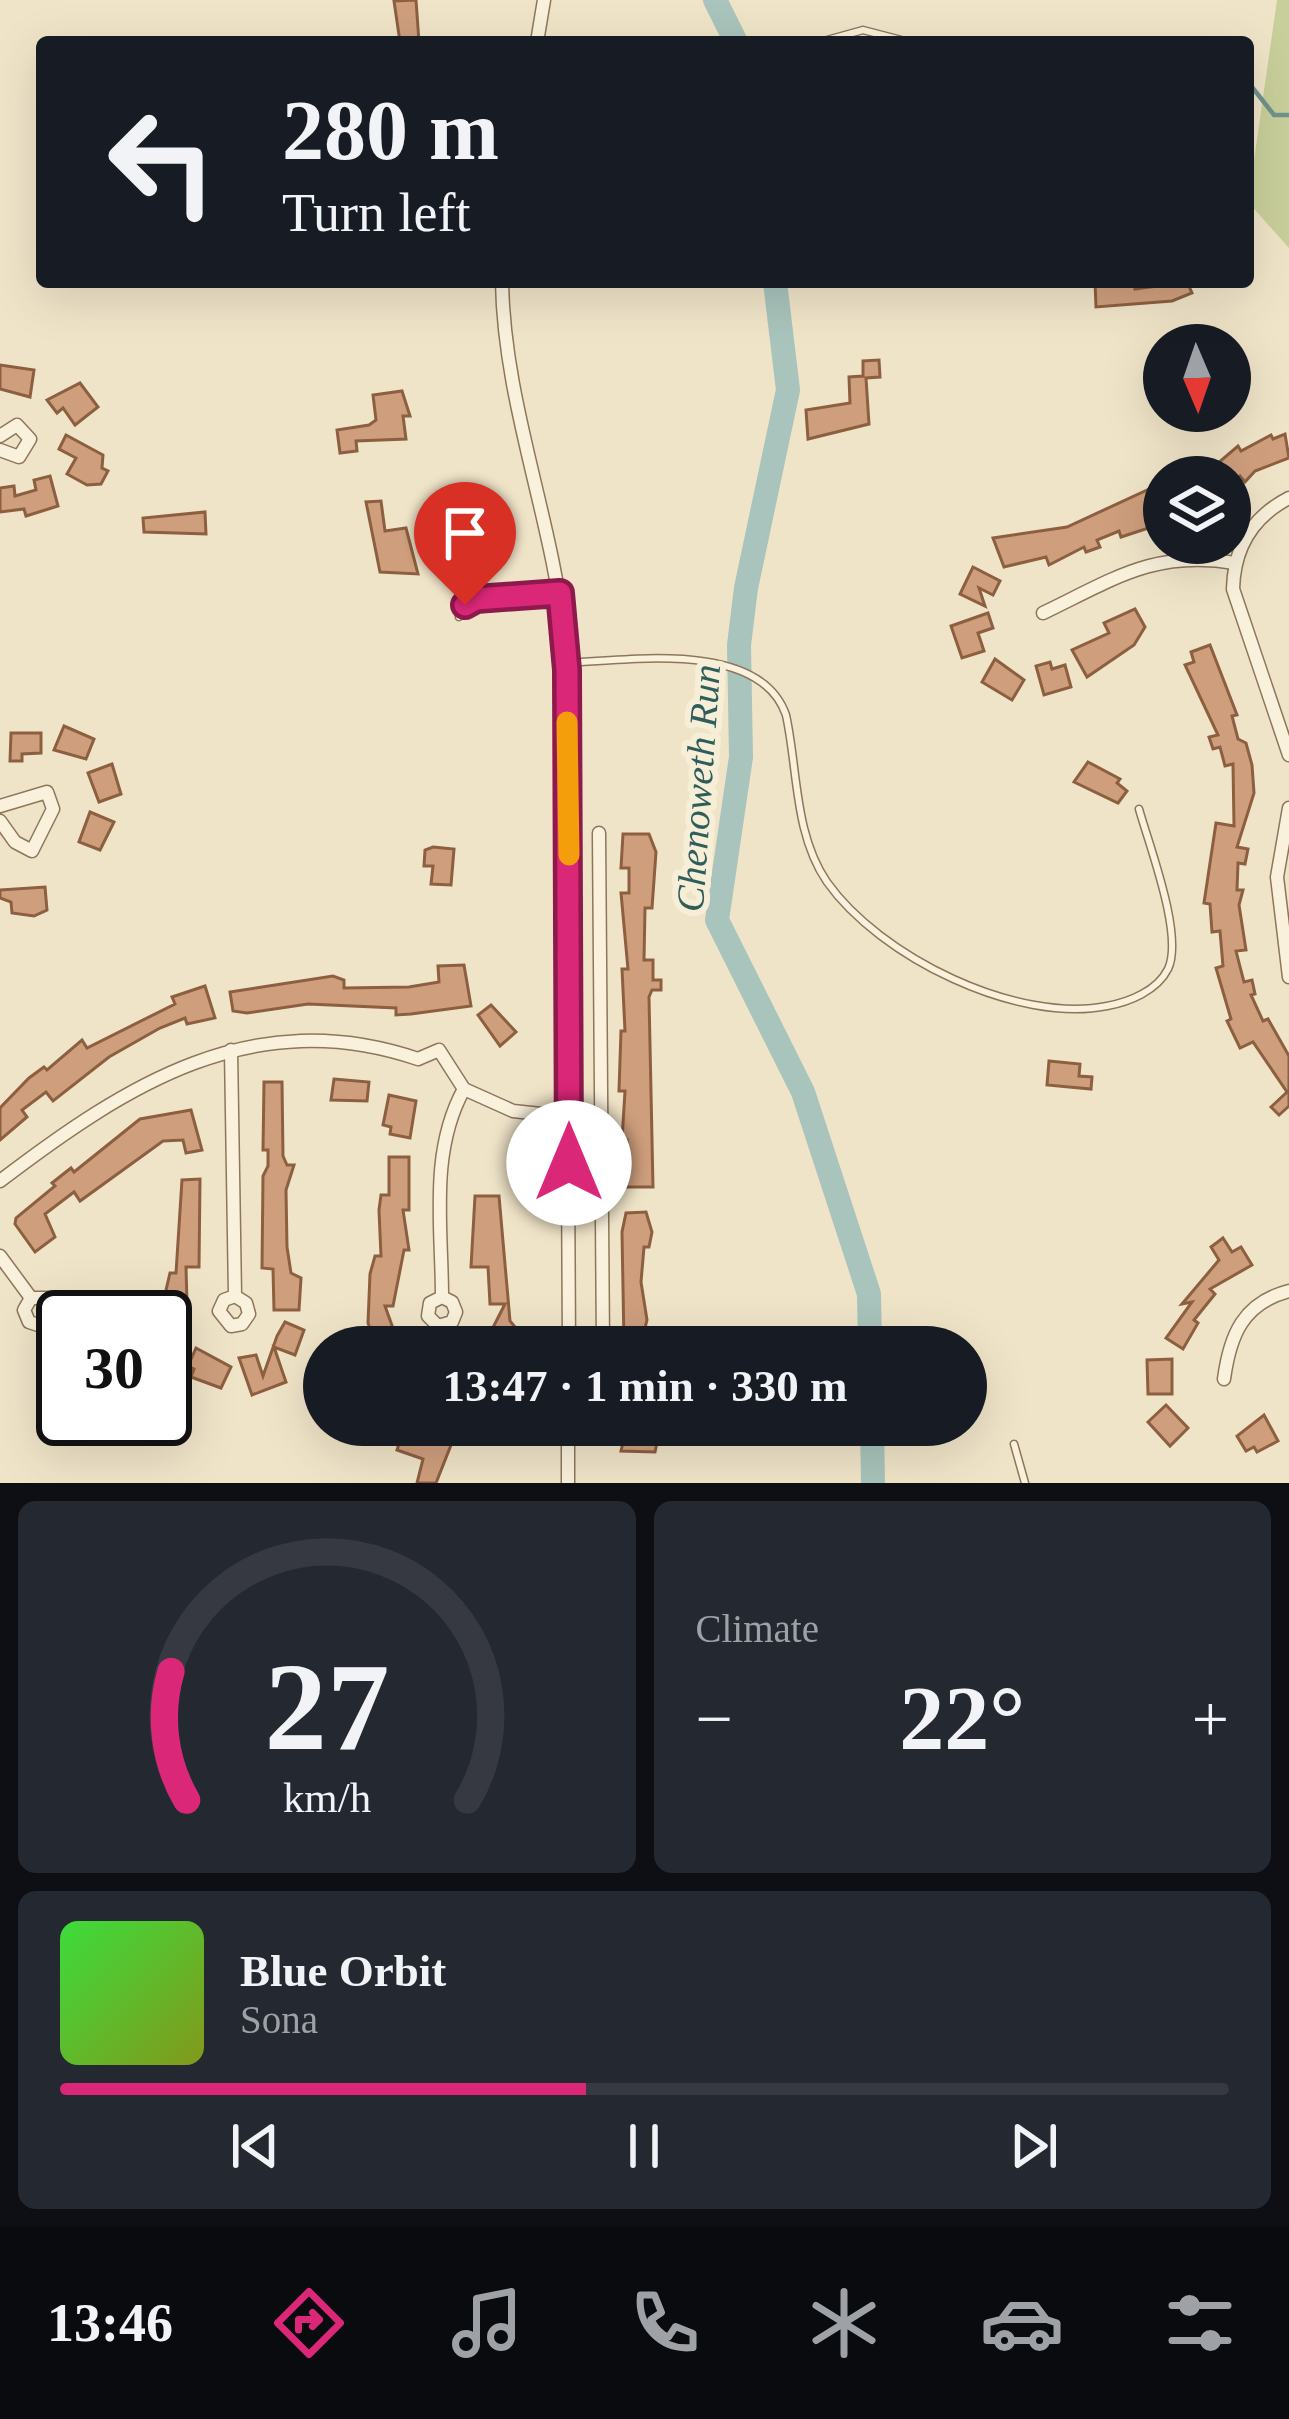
<!DOCTYPE html>
<meta charset="utf-8">
<style>
body{margin:0;font-family:Georgia,serif;background:#242831;color:#f1f3f6;height:100vh;display:flex;flex-direction:column;font-size:45px;white-space:nowrap}
*{box-sizing:border-box;margin:0}
p{font-size:39px;color:#9ea1a6}
.icon{flex:none;width:66px;height:66px;fill:none;stroke:currentColor;stroke-width:2;stroke-linecap:round;stroke-linejoin:round}
.map{position:relative;height:1483px;overflow:hidden}
.panel{display:flex;flex-direction:column;gap:18px;padding:18px;background:#0d0f14;flex:1}
.panel>*{flex:none}
.guide{position:absolute;left:36px;top:36px;width:1218px;height:252px;border-radius:12px;box-shadow:0 12px 48px #0002;background:#171b24;color:#f1f3f6;overflow:hidden}
.needle{width:78px;rotate:178deg}
.fabs{position:absolute;left:1143px;top:324px;display:grid;gap:24px}
.fabs a{display:grid;place-items:center;width:108px;height:108px;border-radius:50%;background:#171b24;box-shadow:0 12px 48px #0002;font-size:60px}
.speed{position:absolute;left:36px;top:1290px;display:flex;gap:24px;font-size:60px;font-weight:700;text-align:center}
.speed>*{display:grid;place-content:center;width:156px;height:156px;border-radius:50%;background:#171b24;box-shadow:0 12px 48px #0002;line-height:1}
.speed .limit{border:6px solid #111;border-radius:18px;background:#fff;color:#111}
.pin{position:absolute;display:grid;place-items:center;width:102px;height:102px;color:#fff;margin:-123px -51px;border-radius:50% 50% 50% 0;rotate:-45deg;box-shadow:0 0 12px #0007}
.pin .icon{rotate:45deg}
.me{position:absolute;width:132px;margin:-66px;rotate:0deg;stroke-linejoin:round;filter:drop-shadow(0 0 9px #0008)}
.turn{display:flex;align-items:center;gap:42px;height:252px;padding:0 48px;font-size:54px}
.turn .icon{width:156px;height:156px;stroke-width:2.5}
.turn b{display:block;font-size:84px;line-height:102px}
.big{font-size:90px;font-weight:700;line-height:1.1}
.panel .widget{flex:1;display:flex;flex-direction:column;justify-content:center;gap:18px;min-width:0;padding:0 42px;border-radius:18px;background:#242831}
.panel .dial{align-items:center;gap:0}
.dial svg{height:312px;overflow:visible;fill:none;stroke:#363941;stroke-width:7;stroke-linecap:round;text-anchor:middle}
.dial text{fill:#f1f3f6;stroke:none}
.song{display:flex;align-items:center;gap:36px}
.cover{width:144px;height:144px;border-radius:18px;background:linear-gradient(135deg,hsl(120 70% 55%),hsl(70 70% 35%))}
.played{height:12px;border-radius:6px;background:linear-gradient(90deg,#db2777 45%,#363941 45%)}
.keys{display:flex;justify-content:space-around;direction:ltr}
.heat{display:flex;justify-content:space-between;align-items:center;font-size:66px;direction:ltr}
.panel .tiles{flex:1;display:grid;gap:18px;grid-template-columns:1fr 1fr}
.widget:last-child{grid-column:span 2}
.trip{position:absolute;left:303px;top:1326px;width:684px;height:120px;border-radius:60px;background:#171b24;box-shadow:0 12px 48px #0002;font-weight:700;line-height:120px;text-align:center}
.tab-bar{display:flex;height:192px;justify-content:space-around;align-items:center;background:#090b0e;color:#9ea1a6}
.tab-bar .icon{width:84px;height:84px}
.tab-bar .current{color:#db2777}
.tab-bar b{font-size:54px;color:#f1f3f6}
.map>svg:first-child{display:block}
</style>
<div class="map">
<svg width="1289" height="1483" viewBox="0 0 1289 1483">
<rect width="100%" height="100%" fill="#f0e4c8"/>
<!-- green -->
<polygon fill="#c9cf9b" points="1277,0 1289,0 1289,248 1248,202"/>
<g fill="none" stroke-linecap="round" stroke-linejoin="round">
<!-- stream -->
<polyline stroke="#6f938a" stroke-width="4.5" points="1248,82 1274,115 1289,115"/>
<!-- river -->
<g stroke="#a9c4bc" stroke-width="24">
<polyline points="715,0 736,42"/>
<polyline points="775,282 788,390 746,588 739,645 741,757 717,920 803,1092 869,1294 870,1347"/>
<polyline points="872,1425 873,1483"/>
</g>
</g>
<!-- building -->
<g fill="#cf9f7d" stroke="#8d5f41" stroke-width="3">
<polygon points="416,0 419,42 400,42 394,1"/>
<polygon points="1095,282 1134,282 1135,289 1187,282 1192,293 1172,301 1096,307"/>
<polygon points="879,360 880,377 866,378 869,424 808,439 806,410 850,403 849,377 863,376 863,361"/>
<polygon points="0,365 34,370 30,397 0,389"/>
<polygon points="80,383 98,407 75,425 63,408 57,413 47,400"/>
<polygon points="402,391 410,416 403,416 406,439 356,441 357,451 340,453 337,430 369,425 376,420 373,395"/>
<polygon points="1285,434 1289,458 1255,471 1245,482 1240,476 1231,483 1218,463 1238,446 1241,451 1271,435 1273,439"/>
<polygon points="66,435 103,455 102,468 108,471 101,484 87,485 67,474 76,458 59,449"/>
<polygon points="50,476 58,506 26,516 24,509 0,512 0,488 14,486 15,496 36,490 34,480"/>
<polygon points="1158,485 1164,491 1164,523 1121,537 1119,531 1097,540 1100,547 1086,552 1084,547 1049,565 1046,557 1004,567 993,538 1067,527"/>
<polygon points="381,501 385,531 406,528 418,574 380,572 366,502"/>
<polygon points="205,512 206,534 144,532 143,518"/>
<polygon points="973,567 1000,581 993,595 979,588 985,606 960,594"/>
<polygon points="1135,609 1145,627 1134,645 1087,677 1072,650 1109,633 1104,623"/>
<polygon points="988,613 993,628 978,633 984,651 962,658 951,626"/>
<polygon points="1210,645 1237,715 1232,716 1238,739 1246,743 1252,765 1254,793 1237,847 1248,849 1245,864 1238,863 1237,890 1243,890 1239,905 1246,950 1236,951 1244,982 1252,980 1255,994 1251,995 1263,1021 1268,1019 1289,1056 1289,1106 1279,1115 1271,1107 1287,1092 1253,1042 1240,1048 1227,1021 1231,1019 1216,968 1223,966 1220,931 1212,932 1210,904 1204,903 1216,823 1234,826 1233,764 1225,766 1220,747 1213,749 1209,737 1218,735 1185,665 1194,662 1191,652"/>
<polygon points="995,659 1024,680 1012,700 982,682"/>
<polygon points="1050,662 1052,669 1065,665 1071,687 1044,695 1036,666"/>
<polygon points="64,726 94,739 86,759 54,750"/>
<polygon points="11,733 41,733 41,753 22,754 22,761 10,761"/>
<polygon points="1088,762 1120,779 1117,783 1127,791 1118,803 1074,782"/>
<polygon points="112,764 121,794 99,802 88,773"/>
<polygon points="90,812 114,822 100,850 79,842"/>
<polygon points="623,834 649,834 656,852 652,908 645,908 644,960 653,960 653,980 661,980 661,990 652,990 649,997 653,1187 622,1187 621,1172 628,1172 627,1140 622,1140 625,1091 619,1091 621,1031 625,1031 622,969 628,969 621,893 629,893 629,868 621,868"/>
<polygon points="433,847 454,849 451,885 431,884 433,866 424,866 425,850"/>
<polygon points="45,887 47,910 34,916 12,913 11,902 0,898 0,890"/>
<polygon points="464,965 471,1006 411,1014 396,1015 396,1008 308,1004 247,1013 233,1011 230,992 333,976 344,980 344,988 409,987 439,982 438,966"/>
<polygon points="205,986 215,1018 187,1024 185,1018 160,1028 109,1057 53,1101 46,1092 22,1110 27,1117 0,1140 0,1108 29,1078 44,1067 47,1070 82,1040 87,1048 175,1004 172,997"/>
<polygon points="491,1005 516,1032 500,1046 478,1015"/>
<polygon points="1049,1061 1080,1064 1079,1076 1092,1077 1091,1089 1047,1085"/>
<polygon points="334,1079 369,1082 367,1101 331,1100"/>
<polygon points="264,1082 282,1082 283,1156 287,1165 294,1165 286,1190 287,1247 291,1273 301,1278 299,1310 274,1310 273,1269 262,1268 263,1176 268,1166 268,1150 263,1150"/>
<polygon points="389,1095 416,1101 410,1138 390,1134 391,1127 383,1125"/>
<polygon points="191,1110 202,1150 186,1153 183,1140 163,1141 80,1201 74,1192 45,1214 55,1237 35,1252 15,1224 16,1218 55,1186 52,1183 71,1168 74,1172 140,1119"/>
<polygon points="389,1157 409,1157 409,1210 403,1210 409,1250 404,1250 393,1306 385,1306 399,1345 377,1347 368,1323 370,1274 375,1256 381,1256 379,1210 381,1195 389,1195"/>
<polygon points="200,1179 199,1267 186,1267 187,1303 163,1303 170,1273 176,1273 182,1180"/>
<polygon points="475,1196 499,1196 510,1321 520,1333 512,1347 483,1347 505,1304 490,1304 488,1267 471,1267"/>
<polygon points="646,1212 652,1232 649,1247 644,1247 641,1282 647,1320 641,1344 624,1344 622,1232 626,1213"/>
<polygon points="1223,1238 1232,1252 1241,1247 1252,1265 1210,1289 1215,1294 1194,1320 1198,1323 1183,1349 1166,1338 1192,1302 1182,1304 1219,1260 1211,1247"/>
<polygon points="285,1322 304,1330 295,1355 274,1347 286,1382 252,1395 239,1358 256,1355 263,1376 277,1336"/>
<polygon points="196,1348 231,1367 221,1388 191,1377 194,1369 188,1366"/>
<polygon points="1172,1359 1172,1394 1148,1394 1147,1360"/>
<polygon points="1166,1405 1188,1428 1170,1446 1148,1422"/>
<polygon points="1264,1415 1278,1441 1257,1452 1254,1447 1246,1451 1237,1436"/>
<polygon points="627,1425 661,1425 655,1452 621,1451"/>
<polygon points="404,1427 453,1440 436,1483 417,1483 423,1459 397,1450"/>
</g>
<g fill="none" stroke-linecap="round" stroke-linejoin="round">
<!-- service casing -->
<g stroke="#8d765c" stroke-width="9">
<g id="service">
<polyline points="820,42 863,30 909,42"/>
<polyline points="459,617 476,599 556,593"/>
<path d="M567,663c63,-3 193,-23 219,52 12,55 8,119 41,167 53,75 190,142 280,124 22,-4 50,-15 61,-37 16,-33 -19,-124 -29,-160"/>
<polyline points="1014,1444 1025,1483"/>
</g>
</g>
<!-- minor casing -->
<g stroke="#8d765c" stroke-width="15">
<g id="minor">
<polyline points="537,42 544,0"/>
<path d="M502,282c2,122 51,238 63,359l4,706"/>
<polyline points="0,436 17,425 30,439 19,457 0,450"/>
<path d="M1289,498c-37,19 -55,50 -56,91l56,166"/>
<path d="M1043,613c69,-33 112,-64 192,-50"/>
<polyline points="0,806 47,792 53,809 32,851 15,842 0,821"/>
<polyline points="1289,808 1277,877 1289,977"/>
<polyline points="599,833 603,1347"/>
<polyline points="231,1050 235,1296 224,1300 219,1311 231,1326 242,1324 249,1314 246,1303 235,1296"/>
<path d="M0,1181c126,-96 253,-178 418,-122l21,-9 25,39 49,22 56,6"/>
<polyline points="0,1256 31,1298"/>
<path d="M442,1297l10,5 4,10 -4,10 -14,4 -10,-10 2,-13 12,-6c0,-70 -13,-145 22,-208"/>
<polygon points="31,1298 48,1298 55,1310 51,1322 41,1326 29,1322 24,1310"/>
<path d="M1224,1379c6,-44 19,-76 65,-88"/>
<polyline points="568,1483 568,1425"/>
</g>
</g>
<!-- service -->
<use href="#service" stroke="#faf1dc" stroke-width="6"/>
<!-- minor -->
<use href="#minor" stroke="#faf1dc" stroke-width="12"/>
</g>
<g fill="none" stroke-linecap="round" stroke-linejoin="round">
<!-- route casing -->
<g stroke="#8e194d" stroke-width="30">
<polyline id="route" points="465,605 476,599 560,593 567,670 569,1163"/>
</g>
<!-- route -->
<use href="#route" stroke="#db2777" stroke-width="21"/>
<!-- slow -->
<polyline stroke="#f59e0b" stroke-width="21" points="567,722 569,855"/>
</g>
<g text-anchor="middle" dominant-baseline="central" stroke-width="12" stroke-linejoin="round" paint-order="stroke">
<!-- water labels -->
<g font-size="39" font-style="italic" fill="#2f5d5a" stroke="#f7eed8">
<text transform="translate(698 788) rotate(-86)">Chenoweth Run</text>
</g>
</g>
</svg>
<div class="fabs">
<a><svg class="needle" viewBox="-14 -14 28 28"><path d="M0-13l5 13h-10z" fill="#e53935"/><path d="M0 13l5-13h-10z" fill="#9ea1a6"/></svg></a>
<a><svg class="icon" aria-label="layers" viewBox="0 0 24 24"><path d="M12 4l9 5-9 5-9-5zM3 14l9 5 9-5"/></svg></a>
</div>
<div class="speed"><div class="limit">30</div></div>
<div class="pin" style="left:465px;top:605px;background:#d93025"><svg class="icon" aria-label="arrive" viewBox="0 0 24 24"><path d="M6 21V4h12l-3 4 3 4H6"/></svg></div>
<svg class="me" style="left:569px;top:1163px" viewBox="-20 -20 40 40"><circle r="19" fill="#fff"/><path d="M0-13L10 11 0 6-10 11z" fill="#db2777"/></svg>
<div class="trip">13:47 · 1 min · 330 m</div>
<div class="guide">
<div class="turn"><svg class="icon" aria-label="left" viewBox="0 0 24 24"><path d="M17 20v-9H6M10 6l-5 5 5 5"/></svg><div><b>280 m</b>Turn left</div></div>
</div>
</div>
<section class="panel">
<div class="tiles">
<div class="widget dial"><svg viewBox="0 0 100 80">
<path d="M14 69A42 42 0 1 1 86 69"/>
<path d="M14 69A42 42 0 0 1 10 36" stroke="#db2777"/>
<text x="50" y="56" font-size="32" font-weight="700">27</text>
<text x="50" y="72" font-size="11">km/h</text>
</svg></div>
<div class="widget"><p>Climate</p>
<div class="heat"><a>−</a><b class="big">22°</b><a>+</a></div>
</div>
<div class="widget">
<div class="song"><i class="cover"></i><div><b>Blue Orbit</b><p>Sona</p></div></div>
<div class="played"></div>
<div class="keys"><svg class="icon" aria-label="previous" viewBox="0 0 24 24"><path d="M18 5L8 12l10 7zM5 5v14"/></svg><svg class="icon" aria-label="pause" viewBox="0 0 24 24"><path d="M8 5v14M16 5v14"/></svg><svg class="icon" aria-label="next" viewBox="0 0 24 24"><path d="M6 5l10 7-10 7zM19 5v14"/></svg></div>
</div>
</div>
</section>
<nav class="tab-bar">
<b>13:46</b>
<svg class="icon current" aria-label="directions" viewBox="0 0 24 24"><path d="M12 3l9 9-9 9-9-9zM9 14v-3h6M13 9l2 2-2 2"/></svg>
<svg class="icon" aria-label="music" viewBox="0 0 24 24"><path d="M9 18V5l10-2v13"/><circle cx="6" cy="18" r="3"/><circle cx="16" cy="16" r="3"/></svg>
<svg class="icon" aria-label="phone" viewBox="0 0 24 24"><path d="M5 4h4l2 5-3 2q2 4 5 5l2-3 5 2v4C11 20 4 13 5 4z"/></svg>
<svg class="icon" aria-label="climate" viewBox="0 0 24 24"><path d="M12 3v18M4 7l16 10M4 17L20 7"/></svg>
<svg class="icon" aria-label="car" viewBox="0 0 24 24"><path d="M5 17H2v-5l4-1 3-4h7l3 4 3 1v5h-3M9 17h6M6 11h13"/><circle cx="7" cy="17" r="2"/><circle cx="17" cy="17" r="2"/></svg>
<svg class="icon" aria-label="filters" viewBox="0 0 24 24"><path d="M4 7h16M4 17h16"/><circle cx="9" cy="7" r="2"/><circle cx="15" cy="17" r="2"/></svg>
</nav>
